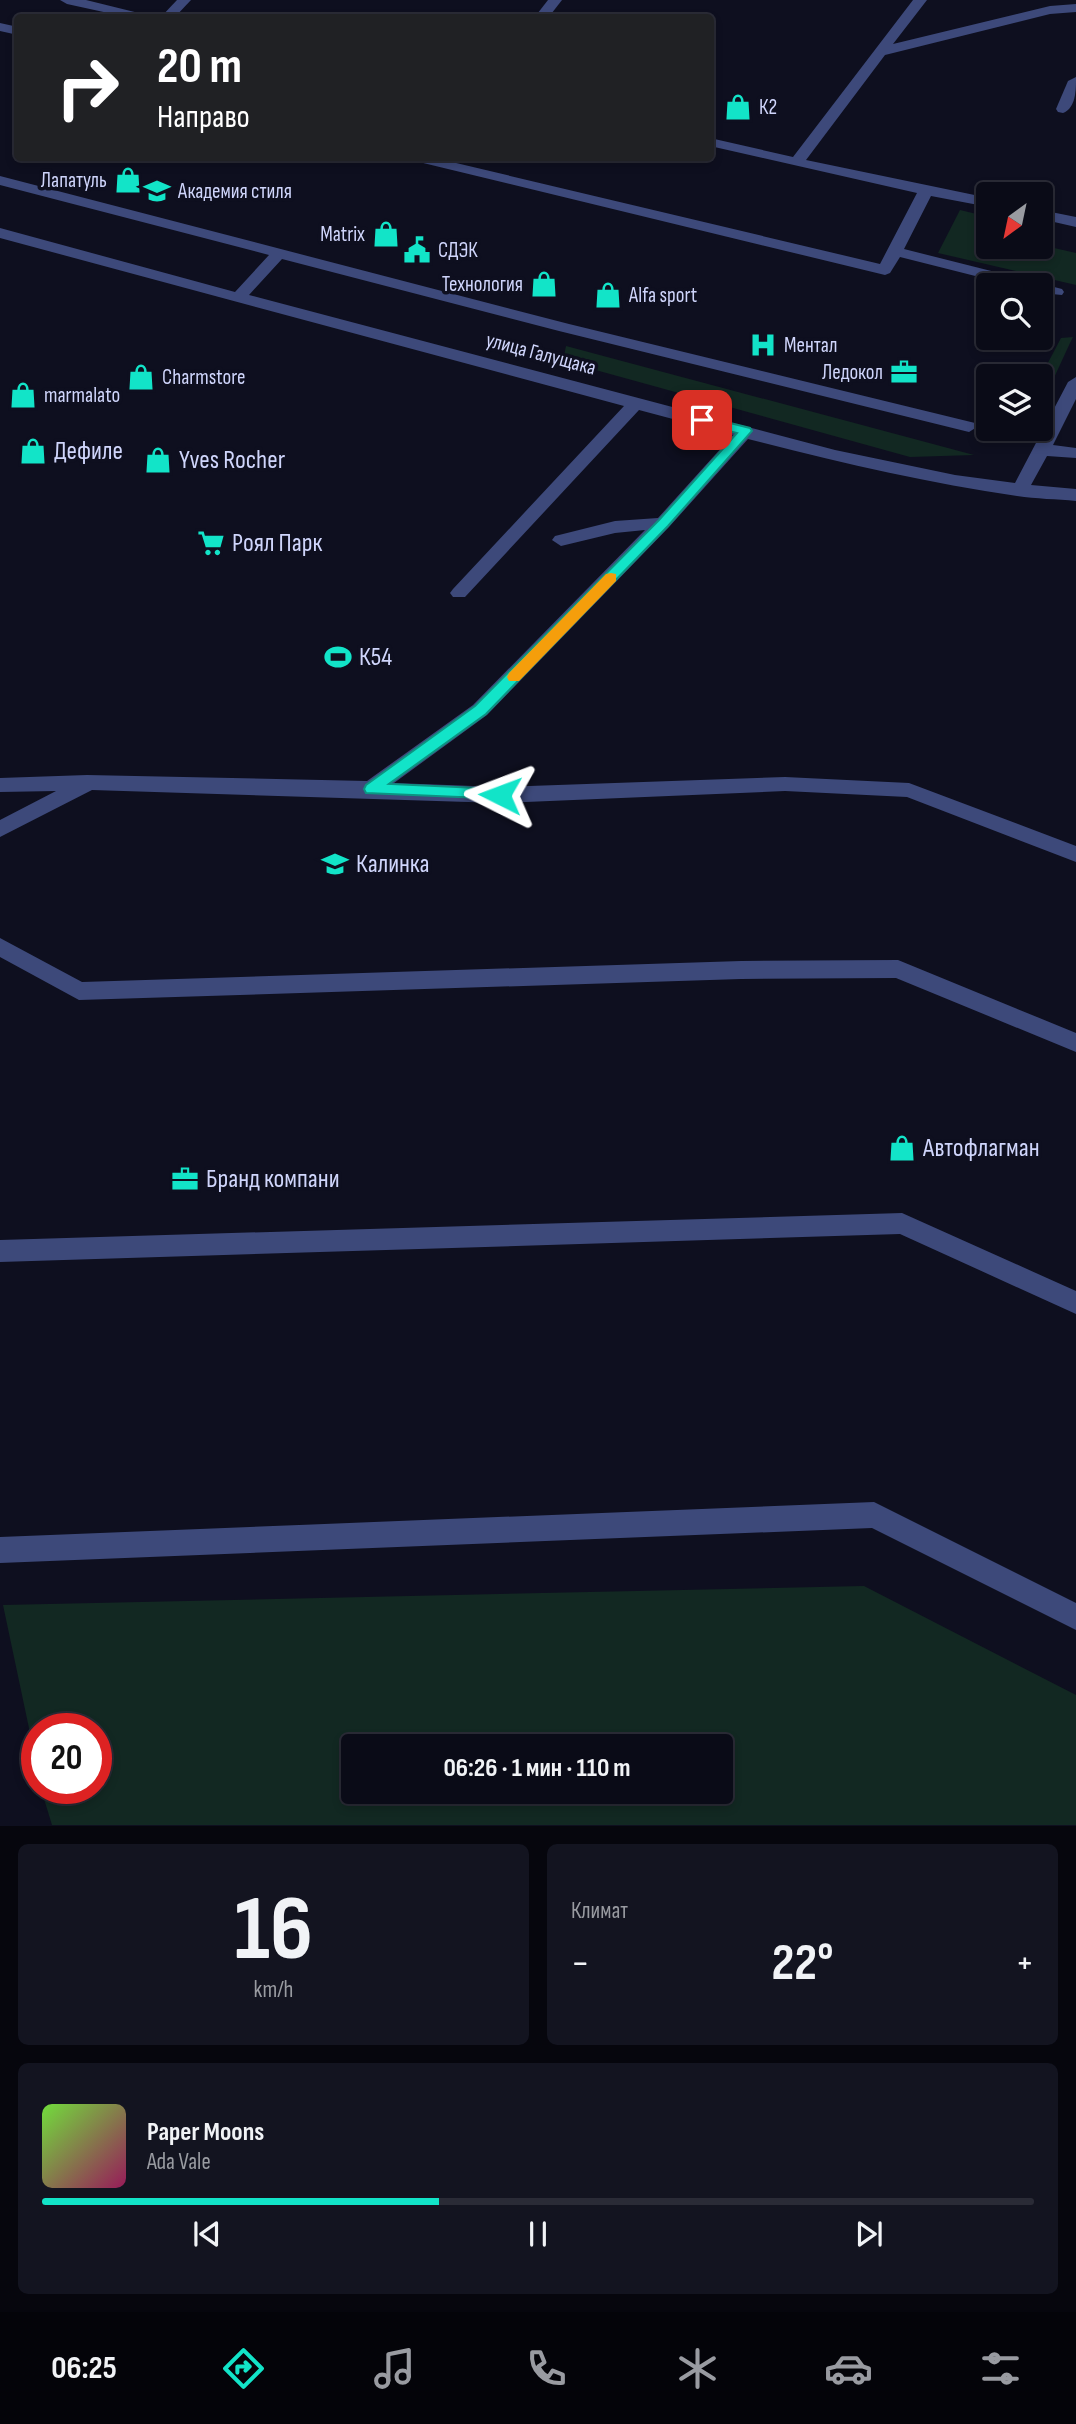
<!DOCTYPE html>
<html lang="ru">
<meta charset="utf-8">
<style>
body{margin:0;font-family:"Sofia Sans Condensed",sans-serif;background:#131420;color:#f1f3f6;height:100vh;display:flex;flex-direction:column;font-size:26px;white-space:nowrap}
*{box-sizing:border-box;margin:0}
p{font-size:23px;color:#999ba1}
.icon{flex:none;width:38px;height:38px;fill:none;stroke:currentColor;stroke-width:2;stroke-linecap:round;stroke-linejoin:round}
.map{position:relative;height:1826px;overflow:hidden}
.sheet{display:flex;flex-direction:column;gap:18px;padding:18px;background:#06060d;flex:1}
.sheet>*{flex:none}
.hud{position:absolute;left:14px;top:14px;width:700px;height:147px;border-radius:7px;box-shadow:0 4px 10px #0003,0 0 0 2px #2a2b36;background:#202124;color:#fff;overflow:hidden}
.needle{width:46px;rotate:213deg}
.controls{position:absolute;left:976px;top:182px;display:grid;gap:14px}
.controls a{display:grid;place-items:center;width:77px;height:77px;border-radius:7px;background:#0a0b17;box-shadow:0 4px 10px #0003,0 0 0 2px #2a2b36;font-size:35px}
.speed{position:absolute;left:21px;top:1713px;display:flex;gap:14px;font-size:35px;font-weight:700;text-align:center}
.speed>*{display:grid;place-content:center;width:91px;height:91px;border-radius:50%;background:#0a0b17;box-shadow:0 4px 10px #0003,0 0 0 2px #2a2b36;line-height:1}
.speed .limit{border:10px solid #d22;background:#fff;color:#111}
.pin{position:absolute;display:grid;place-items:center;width:60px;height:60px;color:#fff;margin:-30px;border-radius:14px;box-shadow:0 4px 10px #0006}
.me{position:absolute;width:77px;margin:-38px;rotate:273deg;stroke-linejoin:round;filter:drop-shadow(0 0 5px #0008)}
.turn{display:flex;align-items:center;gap:24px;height:147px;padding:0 28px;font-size:32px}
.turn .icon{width:91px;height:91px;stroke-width:2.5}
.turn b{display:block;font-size:49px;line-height:60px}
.big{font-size:52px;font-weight:700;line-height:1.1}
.sheet .widget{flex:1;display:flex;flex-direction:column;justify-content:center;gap:10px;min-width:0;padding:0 24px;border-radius:10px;background:#131420}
.sheet .dial{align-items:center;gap:0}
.dial b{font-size:91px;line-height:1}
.song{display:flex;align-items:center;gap:21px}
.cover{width:84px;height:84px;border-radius:10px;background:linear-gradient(135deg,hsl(100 70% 55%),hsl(330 70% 35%))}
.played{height:7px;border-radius:4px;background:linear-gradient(90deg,#12e4c8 40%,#2a2b36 40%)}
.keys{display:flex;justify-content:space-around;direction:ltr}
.heat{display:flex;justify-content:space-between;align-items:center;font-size:38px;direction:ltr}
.sheet .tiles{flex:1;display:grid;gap:18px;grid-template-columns:1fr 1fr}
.widget:last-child{grid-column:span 2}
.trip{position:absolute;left:341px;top:1734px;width:392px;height:70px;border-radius:7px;background:#0a0b17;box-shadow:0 4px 10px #0003,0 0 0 2px #2a2b36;font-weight:700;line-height:70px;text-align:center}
.dock{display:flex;height:112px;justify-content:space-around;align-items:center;background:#040409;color:#999ba1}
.dock .icon{width:49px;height:49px}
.dock .active{color:#12e4c8}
.dock b{font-size:32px;color:#f1f3f6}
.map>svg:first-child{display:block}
</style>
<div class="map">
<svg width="1076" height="1826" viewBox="0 0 1076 1826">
<rect width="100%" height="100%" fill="#0e0f1f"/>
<!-- green -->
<g fill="#122822" fill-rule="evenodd">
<polygon points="960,210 989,217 986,231 989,232 989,247 1041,247 1041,245 1076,253 1076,285 938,253"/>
<polygon points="1073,337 1070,343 1041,406 1041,376 1061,338"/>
<polygon points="566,346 974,455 910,457 563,361"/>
<path d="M864,1586l212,109v130h-1024l-11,-36 55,-1v-59h-59v37l-34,-161zM721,1746v46h-367v-46z"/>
</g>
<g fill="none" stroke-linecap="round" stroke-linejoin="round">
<!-- minor -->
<g fill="#3d497a" fill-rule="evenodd">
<polygon points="60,0 86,0 159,18 131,18 67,4"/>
<polygon points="177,0 191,0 174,18 160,18"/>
<polygon points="548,0 562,0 548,18 534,18"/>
<polygon points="913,0 927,0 893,44 1050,6 1076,4 1076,12 1050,14 885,55 806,160 989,198 989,207 931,196 904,249 1062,289 1064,292 1062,295 1041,293 1041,285 1011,285 900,257 890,273 885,275 419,162 412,158 435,158 880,264 917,193 710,146 710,138 793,157"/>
<polygon points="0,23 18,27 18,35 0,31"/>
<path d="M1076,77c0,13 0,31 -13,36l-5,-1 -2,-3 12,-28z"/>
<path d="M0,176l569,148 406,99 2,4 -8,5 -410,-101 -277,-72 -33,36 586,155 120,25 60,8 53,-101 8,-5v22l-23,46 23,3v10l-29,-2 -16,29 45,4v12c-19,-2 -40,-2 -59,-5 -90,-13 -180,-34 -269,-57l-79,88 -182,188 -93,68 106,4 285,-10 124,6 167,63v16l-169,-65 -122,-6 -285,12 -408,-13 -92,47v-17l56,-29 -56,1v-14l87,-3 280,6 106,-76 172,-175 -30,3 -54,13 -9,-6 3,-4 60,-15 43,-3 75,-83 -94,-25 -174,187h-12l-3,-4 3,-4 171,-183 -624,-168v-10l235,64 34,-37 -269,-70z"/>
<polygon points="1041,210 1076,217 1076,227 1041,219"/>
<polygon points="0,938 82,982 741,961 898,960 1076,1033 1076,1052 896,978 741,979 79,1000 0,957"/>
<polygon points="902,1213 1076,1291 1076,1314 900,1234 0,1262 0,1240"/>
<polygon points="874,1502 1076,1603 1076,1630 872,1528 0,1563 0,1537"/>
</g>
</g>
<!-- route -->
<polygon fill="#12e4c8" stroke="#0c9482" stroke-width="2" points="702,416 750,428 752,431 668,526 486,714 389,784 500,789 506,791 508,795 506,799 366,793 364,789 366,785 475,706 659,520 737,433 697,423 696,420"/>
<!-- slow -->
<polygon fill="#f59e0b" points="611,573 616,574 616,581 519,681 509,681 507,677 509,673 606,574"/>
<!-- icons -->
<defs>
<g id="shop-bare" transform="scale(2.1)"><path d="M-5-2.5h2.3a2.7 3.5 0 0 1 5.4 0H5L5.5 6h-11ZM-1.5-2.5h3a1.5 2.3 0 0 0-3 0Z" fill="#12e4c8" stroke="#0e0f1f" stroke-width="2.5" paint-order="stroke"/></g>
<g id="university-bare" transform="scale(2.1)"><path d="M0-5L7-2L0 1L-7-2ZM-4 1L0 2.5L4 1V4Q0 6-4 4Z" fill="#12e4c8" stroke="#0e0f1f" stroke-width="2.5" paint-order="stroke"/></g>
<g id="civic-bare" transform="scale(2.1)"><path d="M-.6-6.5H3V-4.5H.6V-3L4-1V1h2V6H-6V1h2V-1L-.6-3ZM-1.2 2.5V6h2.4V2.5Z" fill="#12e4c8" stroke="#0e0f1f" stroke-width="2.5" paint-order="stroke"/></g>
<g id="hospital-bare" transform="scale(2.1)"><path d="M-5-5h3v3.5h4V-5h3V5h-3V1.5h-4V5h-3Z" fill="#12e4c8" stroke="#0e0f1f" stroke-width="2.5" paint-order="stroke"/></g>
<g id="office-bare" transform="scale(2.1)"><path d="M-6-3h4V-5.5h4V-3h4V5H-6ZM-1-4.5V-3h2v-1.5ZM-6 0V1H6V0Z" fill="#12e4c8" stroke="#0e0f1f" stroke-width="2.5" paint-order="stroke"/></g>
<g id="supermarket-bare" transform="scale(2.1)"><path d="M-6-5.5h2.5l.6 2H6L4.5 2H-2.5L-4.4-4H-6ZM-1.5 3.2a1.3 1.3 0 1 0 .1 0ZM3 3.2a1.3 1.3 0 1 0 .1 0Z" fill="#12e4c8" stroke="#0e0f1f" stroke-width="2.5" paint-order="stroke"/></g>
<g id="stadium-bare" transform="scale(2.1)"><path d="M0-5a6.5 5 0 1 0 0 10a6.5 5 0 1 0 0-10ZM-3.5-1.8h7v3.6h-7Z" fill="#12e4c8" stroke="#0e0f1f" stroke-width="2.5" paint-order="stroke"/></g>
<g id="school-bare" transform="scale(2.1)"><path d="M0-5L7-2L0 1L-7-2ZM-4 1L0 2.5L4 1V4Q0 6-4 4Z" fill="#12e4c8" stroke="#0e0f1f" stroke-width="2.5" paint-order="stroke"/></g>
</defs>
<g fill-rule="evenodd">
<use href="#shop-bare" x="738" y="107"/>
<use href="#shop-bare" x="128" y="180"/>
<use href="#university-bare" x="157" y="191"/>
<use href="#shop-bare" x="386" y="234"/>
<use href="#civic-bare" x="417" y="250"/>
<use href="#shop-bare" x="544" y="284"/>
<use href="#shop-bare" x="608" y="295"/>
<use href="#hospital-bare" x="763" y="345"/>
<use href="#office-bare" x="904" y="372"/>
<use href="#shop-bare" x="141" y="377"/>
<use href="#shop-bare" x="23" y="395"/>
<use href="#shop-bare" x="33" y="451"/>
<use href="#shop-bare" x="158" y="460"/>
<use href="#supermarket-bare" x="211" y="543"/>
<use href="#stadium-bare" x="338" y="657"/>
<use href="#school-bare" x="335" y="864"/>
<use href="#shop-bare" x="902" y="1148"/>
<use href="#office-bare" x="185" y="1179"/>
</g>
<g text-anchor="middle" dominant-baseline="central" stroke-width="7" stroke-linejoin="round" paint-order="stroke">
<!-- far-poi labels -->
<g font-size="21" fill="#cfd5fb" stroke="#0e0f1f" text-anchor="start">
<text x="759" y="107">К2</text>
<text x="107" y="180" text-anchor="end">Лапатуль</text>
<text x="178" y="191">Академия стиля</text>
<text x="365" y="234" text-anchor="end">Matrix</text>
<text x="438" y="250">СДЭК</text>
<text x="523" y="284" text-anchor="end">Технология</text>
<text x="629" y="295">Alfa sport</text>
<text x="784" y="345">Ментал</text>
<text x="883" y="372" text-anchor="end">Ледокол</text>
<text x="162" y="377">Charmstore</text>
<text x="44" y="395">marmalato</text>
</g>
<!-- far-street labels -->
<g font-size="21" fill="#cfd5fb" stroke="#0e0f1f">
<text transform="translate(541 354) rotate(15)">улица Галущака</text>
</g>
<!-- poi labels -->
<g font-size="26" fill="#cfd5fb" stroke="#0e0f1f" text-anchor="start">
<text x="54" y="451">Дефиле</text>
<text x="179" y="460">Yves Rocher</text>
<text x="232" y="543">Роял Парк</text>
<text x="359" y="657">К54</text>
<text x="356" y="864">Калинка</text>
<text x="923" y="1148">Автофлагман</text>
<text x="206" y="1179">Бранд компани</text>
</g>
</g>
</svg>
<div class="controls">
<a><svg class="needle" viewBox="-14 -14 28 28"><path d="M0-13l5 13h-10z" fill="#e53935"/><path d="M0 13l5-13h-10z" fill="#999ba1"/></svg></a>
<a><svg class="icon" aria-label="search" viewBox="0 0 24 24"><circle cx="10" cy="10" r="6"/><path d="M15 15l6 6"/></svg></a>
<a><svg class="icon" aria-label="layers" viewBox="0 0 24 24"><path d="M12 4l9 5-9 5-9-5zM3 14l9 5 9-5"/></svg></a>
</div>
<div class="speed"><div class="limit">20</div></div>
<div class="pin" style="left:702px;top:420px;background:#d93025"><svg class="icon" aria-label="arrive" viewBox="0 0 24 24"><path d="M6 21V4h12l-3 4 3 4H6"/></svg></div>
<svg class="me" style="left:500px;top:795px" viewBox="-20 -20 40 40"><path d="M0-17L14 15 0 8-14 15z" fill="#12e4c8" stroke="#fff" stroke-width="4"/></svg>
<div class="trip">06:26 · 1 мин · 110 m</div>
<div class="hud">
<div class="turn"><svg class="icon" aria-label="right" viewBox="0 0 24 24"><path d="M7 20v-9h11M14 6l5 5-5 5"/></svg><div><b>20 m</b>Направо</div></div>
</div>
</div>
<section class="sheet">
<div class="tiles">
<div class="widget dial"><b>16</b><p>km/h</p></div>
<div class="widget"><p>Климат</p>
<div class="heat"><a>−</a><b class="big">22°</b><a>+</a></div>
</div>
<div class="widget">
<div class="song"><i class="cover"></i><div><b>Paper Moons</b><p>Ada Vale</p></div></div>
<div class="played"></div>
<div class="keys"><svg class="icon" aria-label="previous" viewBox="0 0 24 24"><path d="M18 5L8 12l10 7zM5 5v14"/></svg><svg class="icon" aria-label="pause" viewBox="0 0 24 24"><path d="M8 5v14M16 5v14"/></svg><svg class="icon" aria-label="next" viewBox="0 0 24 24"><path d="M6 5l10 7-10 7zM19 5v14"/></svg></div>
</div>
</div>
</section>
<nav class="dock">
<b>06:25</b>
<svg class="icon active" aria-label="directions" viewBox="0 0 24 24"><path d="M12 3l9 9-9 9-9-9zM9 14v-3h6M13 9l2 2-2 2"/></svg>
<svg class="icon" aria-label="music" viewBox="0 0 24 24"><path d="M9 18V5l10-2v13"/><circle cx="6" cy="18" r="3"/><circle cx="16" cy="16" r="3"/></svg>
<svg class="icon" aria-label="phone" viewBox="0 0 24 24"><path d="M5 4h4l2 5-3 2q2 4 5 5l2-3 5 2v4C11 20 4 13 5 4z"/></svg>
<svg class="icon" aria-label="climate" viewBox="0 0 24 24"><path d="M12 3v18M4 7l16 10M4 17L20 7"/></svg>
<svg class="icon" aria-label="car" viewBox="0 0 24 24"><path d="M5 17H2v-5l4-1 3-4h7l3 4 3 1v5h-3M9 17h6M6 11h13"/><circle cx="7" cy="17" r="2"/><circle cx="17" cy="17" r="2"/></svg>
<svg class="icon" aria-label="filters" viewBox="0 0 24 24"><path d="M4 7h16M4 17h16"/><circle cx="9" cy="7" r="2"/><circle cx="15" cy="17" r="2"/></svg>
</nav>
